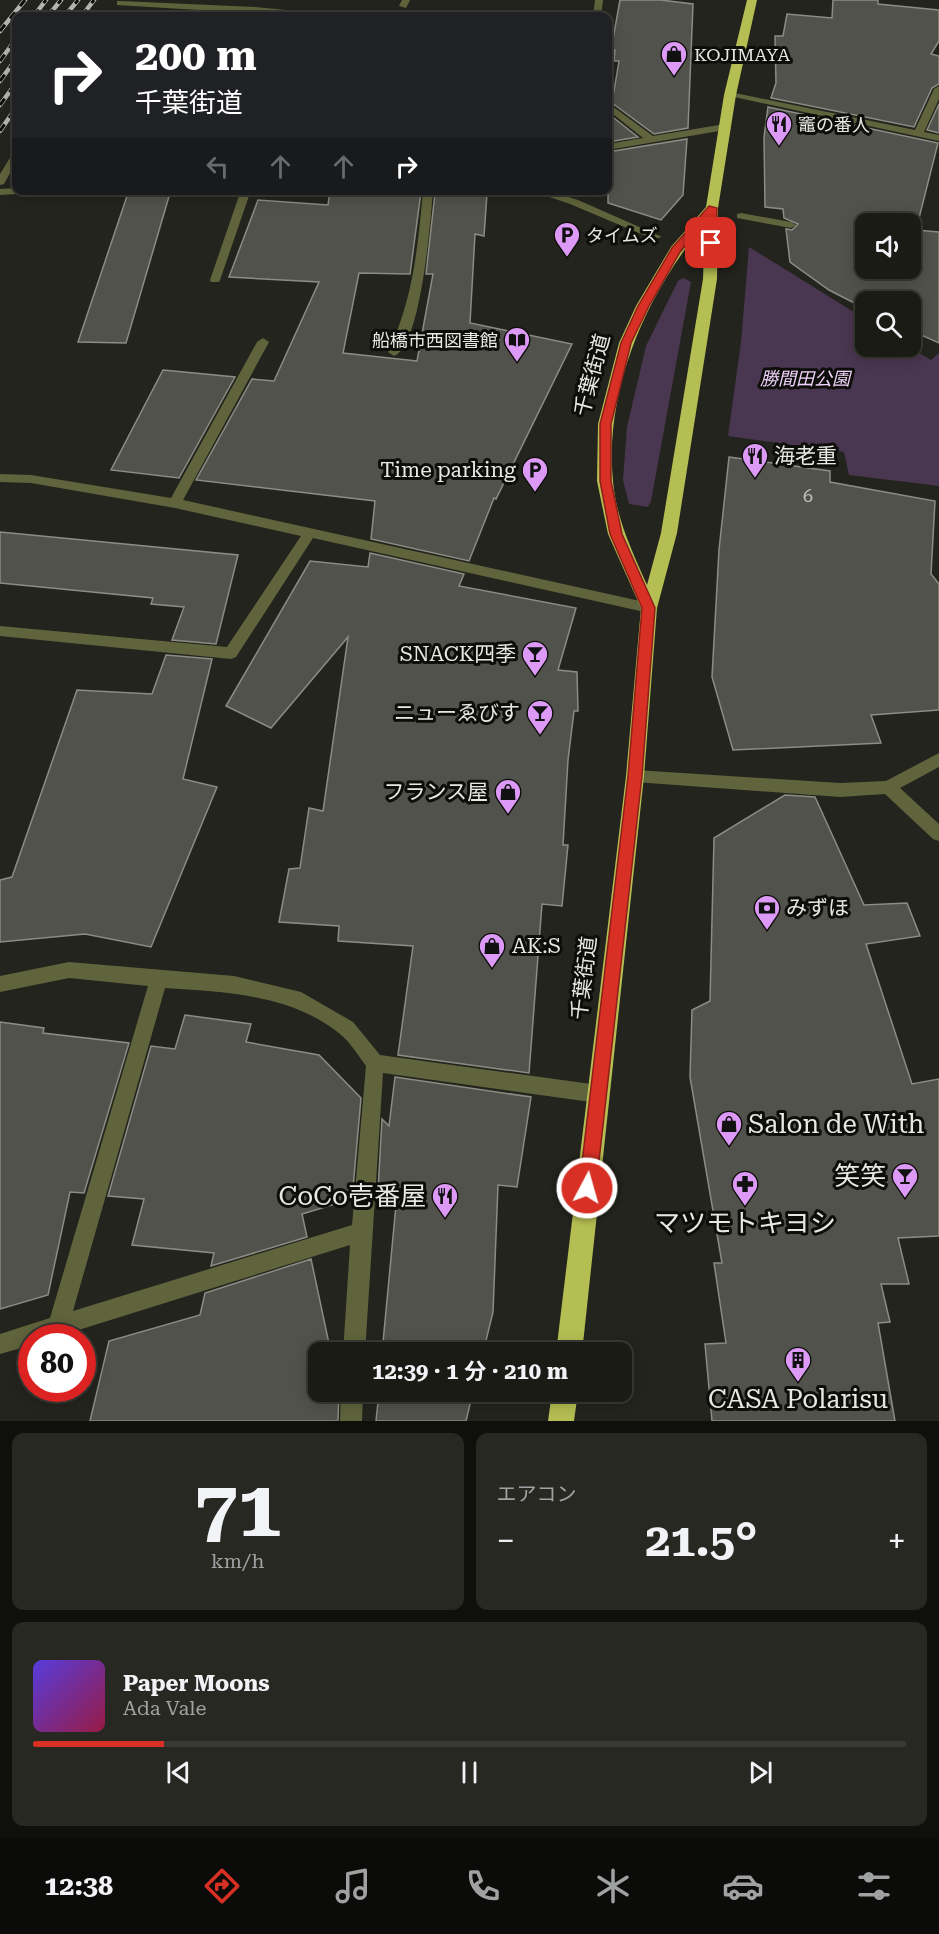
<!DOCTYPE html>
<html lang="ja">
<meta charset="utf-8">
<style>
body{margin:0;font-family:"Roboto Serif","Noto Sans JP",serif;background:#282823;color:#f1f3f6;height:100vh;display:flex;flex-direction:column;font-size:22px;white-space:nowrap}
*{box-sizing:border-box;margin:0}
p{font-size:20px;color:#a0a1a1}
.icon{flex:none;width:33px;height:33px;fill:none;stroke:currentColor;stroke-width:2;stroke-linecap:round;stroke-linejoin:round}
.map{position:relative;height:1421px;overflow:hidden}
.panel{display:flex;flex-direction:column;gap:12px;padding:12px;background:#0f0f0c;flex:1}
.panel>*{flex:none}
.top-card{position:absolute;left:12px;top:12px;width:600px;height:183px;border-radius:12px;box-shadow:0 3px 15px #0003,0 0 0 2px #393935;background:#202124;color:#fff;overflow:hidden}
.tools{position:absolute;left:855px;top:213px;display:grid;gap:12px}
.tools a{display:grid;place-items:center;width:66px;height:66px;border-radius:12px;background:#1b1b16;box-shadow:0 3px 15px #0003,0 0 0 2px #393935;font-size:30px}
.speed{position:absolute;left:18px;top:1324px;display:flex;gap:12px;font-size:30px;font-weight:700;text-align:center}
.speed>*{display:grid;place-content:center;width:78px;height:78px;border-radius:50%;background:#1b1b16;box-shadow:0 3px 15px #0003,0 0 0 2px #393935;line-height:1}
.speed .limit{border:9px solid #d22;background:#fff;color:#111}
.pin{position:absolute;display:grid;place-items:center;width:51px;height:51px;color:#fff;margin:-26px;border-radius:12px;box-shadow:0 3px 9px #0006}
.me{position:absolute;width:66px;margin:-33px;rotate:6deg;stroke-linejoin:round;filter:drop-shadow(0 0 4px #0008)}
.turn{display:flex;align-items:center;gap:21px;height:126px;padding:0 24px;font-size:27px}
.turn .icon{width:78px;height:78px;stroke-width:2.5}
.turn b{display:block;font-size:42px;line-height:51px}
.lanes{display:flex;align-items:center;height:57px;padding:0 24px;background:#0003;justify-content:center;gap:30px;direction:ltr}
.lanes .off{opacity:.35}
.big{font-size:45px;font-weight:700;line-height:1.1}
.panel .widget{flex:1;display:flex;flex-direction:column;justify-content:center;gap:9px;min-width:0;padding:0 21px;border-radius:12px;background:#282823}
.panel .dial{align-items:center;gap:0}
.dial b{font-size:78px;line-height:1}
.song{display:flex;align-items:center;gap:18px}
.cover{width:72px;height:72px;border-radius:9px;background:linear-gradient(135deg,hsl(250 70% 55%),hsl(340 70% 35%))}
.played{height:6px;border-radius:3px;background:linear-gradient(90deg,#d93025 15%,#393935 15%)}
.keys{display:flex;justify-content:space-around;direction:ltr}
.heat{display:flex;justify-content:space-between;align-items:center;font-size:33px;direction:ltr}
.panel .tiles{flex:1;display:grid;gap:12px;grid-template-columns:1fr 1fr}
.widget:last-child{grid-column:span 2}
.trip{position:absolute;left:308px;top:1342px;width:324px;height:60px;border-radius:12px;background:#1b1b16;box-shadow:0 3px 15px #0003,0 0 0 2px #393935;font-weight:700;line-height:60px;text-align:center}
.dock{display:flex;height:96px;justify-content:space-around;align-items:center;background:#0b0b09;color:#a0a1a1}
.dock .icon{width:42px;height:42px}
.dock .current{color:#d93025}
.dock b{font-size:27px;color:#f1f3f6}
.map>svg:first-child{display:block}
</style>
<div class="map">
<svg width="939" height="1421" viewBox="0 0 939 1421">
<rect width="100%" height="100%" fill="#24241e"/>
<!-- green -->
<g fill="#493650">
<polygon points="749,247 865,319 866,346 909,347 931,360 939,353 939,486 849,475 844,452 728,436 741,342"/>
<polygon points="683,278 691,282 651,501 648,507 629,504 623,480 627,427 646,346 678,281"/>
</g>
<!-- building -->
<g fill="#51524b" stroke="#8b8c84" stroke-width="1.5" fill-rule="evenodd">
<polygon points="620,0 661,0 693,4 688,128 654,134 612,103 619,61 614,61 615,50 611,50"/>
<polygon points="833,0 878,0 878,4 939,10 939,41 931,54 939,56 939,84 932,88 914,127 771,98 776,83 775,36 783,36 787,14 832,18"/>
<polygon points="939,104 939,133 927,130"/>
<path d="M768,107l170,36 -22,87 23,2v111l-29,-13v-28h-44v7l-37,-19 -39,-28 -4,-33 6,1 6,-6 -14,-6 -1,-9 -18,-2 -1,-70zM866,224h44v44h-44z"/>
<polygon points="610,115 638,137 608,142"/>
<polygon points="687,139 683,195 661,220 608,203 608,152"/>
<polygon points="330,191 421,192 410,274 359,273 343,353 417,361 433,274 426,274 435,193 487,194 484,236 475,234 470,323 572,344 496,499 494,498 469,561 371,539 375,501 196,480 252,379 274,381 319,282 229,277 258,200 328,205"/>
<polygon points="170,193 126,343 78,342 127,196"/>
<polygon points="163,370 235,377 179,478 111,470"/>
<polygon points="729,457 830,471 830,482 935,501 931,574 939,584 939,710 871,715 881,743 733,750 712,677 719,550"/>
<polygon points="0,532 238,555 216,644 172,640 184,607 151,604 153,598 0,583"/>
<polygon points="370,553 464,574 459,586 576,608 558,670 577,672 578,711 574,711 568,760 563,845 568,845 562,906 542,904 529,1073 398,1055 413,946 338,941 339,926 279,922 289,869 300,868 309,808 323,811 348,637 271,728 226,706 310,561 368,567"/>
<polygon points="166,655 212,659 183,779 217,787 151,947 85,934 0,942 0,880 12,877 77,690 152,694"/>
<polygon points="785,795 815,797 864,905 907,903 920,936 866,944 912,1084 939,1079 939,1236 898,1238 909,1284 881,1284 890,1322 878,1323 895,1421 712,1421 705,1344 726,1343 714,1263 722,1263 690,1077 692,1010 710,1001 714,838"/>
<polygon points="185,1015 251,1024 246,1042 319,1055 361,1098 352,1199 302,1214 307,1237 211,1266 214,1253 132,1245 144,1199 108,1196 151,1046 175,1049"/>
<polygon points="0,1022 44,1028 43,1033 129,1043 84,1193 70,1192 48,1295 0,1309"/>
<polygon points="395,1077 531,1097 517,1187 498,1185 493,1312 483,1353 382,1353 398,1184 378,1191 382,1119 389,1126"/>
<polygon points="311,1259 331,1353 318,1353 318,1392 339,1392 338,1421 90,1421 109,1341 200,1315 205,1293"/>
<polygon points="379,1392 473,1392 466,1421 376,1421"/>
</g>
<g fill="none" stroke-linecap="round" stroke-linejoin="round">
<!-- minor -->
<g fill="#60643c" fill-rule="evenodd">
<polygon points="402,0 410,0 406,8 399,6"/>
<polygon points="595,0 603,0 601,16 593,16"/>
<polygon points="120,1 255,7 317,13 321,16 296,16 117,5 117,1"/>
<polygon points="939,86 939,99 924,132 939,135 939,141 725,95 730,92 915,130 934,89"/>
<polygon points="608,103 653,136 725,124 730,127 725,130 608,150 608,144 643,138 608,110"/>
<polygon points="16,152 16,162 4,184 0,185 0,174 13,153"/>
<polygon points="16,188 16,190 40,190 35,193 0,195 0,189"/>
<polygon points="241,190 251,190 220,280 219,282 211,282 210,280"/>
<path d="M423,190h10c-2,28 -12,157 -39,166l-6,-4c25,-52 30,-105 35,-162z"/>
<polygon points="529,190 546,190 578,200 662,237 653,239 570,204"/>
<polygon points="741,213 791,222 796,225 791,228 737,218 737,214"/>
<polygon points="263,338 269,342 183,500 649,603 656,608 654,612 649,613 313,538 236,657 231,659 0,636 0,626 227,647 301,536 175,508 31,483 0,482 0,474 31,475 171,498 257,342"/>
<polygon points="939,753 939,767 900,788 939,824 939,841 933,839 885,794 840,797 635,782 629,781 627,776 629,771 635,770 840,783 886,781"/>
<path d="M69,962l165,14 67,16 52,30 27,33 218,30 7,2 2,7 -2,7 -7,2 -215,-30 -18,280h-22l7,-108 -297,93h-21v7l-32,9v-20l50,-16 98,-332 -79,-8 -69,14v-16zM165,988c60,4 126,6 175,46 10,8 18,21 26,32l-14,159 -279,86z"/>
<polygon points="341,1392 363,1392 362,1421 340,1421"/>
</g>
<!-- highway -->
<g fill="#b5be52" fill-rule="evenodd">
<path d="M747,0h10l-21,95 -18,113 -1,71 -40,254 -20,75 -13,168 -62,577h-26l70,-577 15,-168 -33,-74 -11,-53 1,-57 21,-81 17,-37 35,-59 35,-40 18,-112zM705,224l-2,55 -42,254 -14,52c-15,-34 -31,-67 -34,-104 -9,-92 34,-189 92,-257z"/>
<polygon points="552,1392 578,1392 574,1421 548,1421"/>
</g>
<!-- rail casing -->
<g stroke="#b8b9b4" stroke-width="4.5">
<g id="rail">
<polyline points="34,16 46,0"/>
<polyline points="48,16 61,0"/>
<polyline points="65,16 78,0"/>
<polyline points="82,16 94,0"/>
<polyline points="0,31 25,0"/>
<polyline points="0,61 16,39"/>
<polyline points="0,81 16,59"/>
<polyline points="0,105 16,83"/>
<polyline points="0,131 16,108"/>
</g>
</g>
<!-- rail -->
<use href="#rail" stroke="#0d0d0a" stroke-width="3" stroke-dasharray="8" stroke-linecap="butt"/>
</g>
<!-- route -->
<polygon fill="#d93025" stroke="#8d1f18" stroke-width="1.5" points="709,206 717,208 716,243 711,246 706,243 707,220 680,252 649,306 631,343 611,424 611,481 622,534 655,608 642,776 596,1188 594,1194 587,1197 581,1194 579,1188 628,776 642,608 610,534 600,481 600,424 621,343 638,306 672,248"/>
<!-- icons -->
<defs>
<g id="shop-pin" transform="scale(1.35)"><path d="M0 17L-7.5 6A9.5 9.5 0 1 1 7.5 6Z" fill="#dc99f5" stroke="#0d0d0a"/><path d="M-5-2.5h2.3a2.7 3.5 0 0 1 5.4 0H5L5.5 6h-11ZM-1.5-2.5h3a1.5 2.3 0 0 0-3 0Z" fill="#111"/></g>
<g id="restaurant-pin" transform="scale(1.35)"><path d="M0 17L-7.5 6A9.5 9.5 0 1 1 7.5 6Z" fill="#dc99f5" stroke="#0d0d0a"/><path d="M-5-6h1v4h1v-4h1v4h1v-4h1v5L-1.5 .5V6h-2V.5L-5-1ZM5-6V6H3V1.5H1.5Q1.5-4 5-6Z" fill="#111"/></g>
<g id="parking-pin" transform="scale(1.35)"><path d="M0 17L-7.5 6A9.5 9.5 0 1 1 7.5 6Z" fill="#dc99f5" stroke="#0d0d0a"/><path d="M-3.5-5.5H1a3.5 3.5 0 0 1 0 7H-1V5.5H-3.5ZM-1-3.4V-.6H.8a1.4 1.4 0 0 0 0-2.8Z" fill="#111"/></g>
<g id="library-pin" transform="scale(1.35)"><path d="M0 17L-7.5 6A9.5 9.5 0 1 1 7.5 6Z" fill="#dc99f5" stroke="#0d0d0a"/><path d="M-6-4Q-3-5.5-.7-3.5V5Q-3 3-6 4ZM6-4Q3-5.5 .7-3.5V5Q3 3 6 4Z" fill="#111"/></g>
<g id="bar-pin" transform="scale(1.35)"><path d="M0 17L-7.5 6A9.5 9.5 0 1 1 7.5 6Z" fill="#dc99f5" stroke="#0d0d0a"/><path d="M-6-5H6L.8 .8V4.5H3.5V6h-7V4.5H-.8V.8Z" fill="#111"/></g>
<g id="bank-pin" transform="scale(1.35)"><path d="M0 17L-7.5 6A9.5 9.5 0 1 1 7.5 6Z" fill="#dc99f5" stroke="#0d0d0a"/><path d="M-6-4H6V4H-6ZM0-2.3a2.3 2.3 0 1 0 0 4.6a2.3 2.3 0 1 0 0-4.6Z" fill="#111"/></g>
<g id="pharmacy-pin" transform="scale(1.35)"><path d="M0 17L-7.5 6A9.5 9.5 0 1 1 7.5 6Z" fill="#dc99f5" stroke="#0d0d0a"/><path d="M-2-6h4v4h4v4h-4v4h-4v-4h-4v-4h4Z" fill="#111"/></g>
<g id="building-pin" transform="scale(1.35)"><path d="M0 17L-7.5 6A9.5 9.5 0 1 1 7.5 6Z" fill="#dc99f5" stroke="#0d0d0a"/><path d="M-4-6H4V6H1V3H-1V6H-4ZM-2.5-4.3h1.7v1.8h-1.7ZM.8-4.3h1.7v1.8H.8ZM-2.5-1h1.7V.8h-1.7ZM.8-1h1.7V.8H.8Z" fill="#111"/></g>
</defs>
<g fill-rule="evenodd">
<use href="#shop-pin" x="674" y="54"/>
<use href="#restaurant-pin" x="779" y="124"/>
<use href="#parking-pin" x="567" y="235"/>
<use href="#library-pin" x="517" y="340"/>
<use href="#restaurant-pin" x="755" y="456"/>
<use href="#parking-pin" x="535" y="470"/>
<use href="#bar-pin" x="535" y="654"/>
<use href="#bar-pin" x="540" y="713"/>
<use href="#shop-pin" x="508" y="792"/>
<use href="#bank-pin" x="767" y="908"/>
<use href="#shop-pin" x="492" y="946"/>
<use href="#shop-pin" x="729" y="1124"/>
<use href="#bar-pin" x="905" y="1176"/>
<use href="#pharmacy-pin" x="745" y="1184"/>
<use href="#restaurant-pin" x="445" y="1196"/>
<use href="#building-pin" x="798" y="1360"/>
</g>
<g text-anchor="middle" dominant-baseline="central" stroke-width="6" stroke-linejoin="round" paint-order="stroke">
<!-- far-poi labels -->
<g font-size="18" fill="#e7e8e3" stroke="#0d0d0a" text-anchor="start">
<text x="694" y="54">KOJIMAYA</text>
<text x="798" y="124">竈の番人</text>
<text x="586" y="235">タイムズ</text>
<text x="498" y="340" text-anchor="end">船橋市西図書館</text>
</g>
<!-- far-park labels -->
<g font-size="18" font-style="italic" fill="#eed2f9" stroke="#0d0d0a">
<text x="805" y="378">勝間田公園</text>
</g>
<!-- number labels -->
<g font-size="18" fill="#c2c2bd">
<text x="808" y="495">6</text>
</g>
<!-- street labels -->
<g font-size="21" fill="#e7e8e3" stroke="#0d0d0a">
<text transform="translate(592 375) rotate(-75)">千葉街道</text>
<text transform="translate(584 978) rotate(-83)">千葉街道</text>
</g>
<!-- poi labels -->
<g font-size="21" fill="#e7e8e3" stroke="#0d0d0a" text-anchor="end">
<text x="774" y="456" text-anchor="start">海老重</text>
<text x="516" y="470">Time parking</text>
<text x="516" y="654">SNACK四季</text>
<text x="520" y="713">ニューゑびす</text>
<text x="488" y="792">フランス屋</text>
<text x="786" y="908" text-anchor="start">みずほ</text>
<text x="512" y="946" text-anchor="start">AK:S</text>
</g>
<!-- near-poi labels -->
<g font-size="26" fill="#e7e8e3" stroke="#0d0d0a" text-anchor="end">
<text x="748" y="1124" text-anchor="start">Salon de With</text>
<text x="886" y="1176">笑笑</text>
<text x="426" y="1196">CoCo壱番屋</text>
<text x="745" y="1223" text-anchor="middle">マツモトキヨシ</text>
<text x="798" y="1399" text-anchor="middle">CASA Polarisu</text>
</g>
</g>
</svg>
<div class="tools">
<a><svg class="icon" aria-label="sound" viewBox="0 0 24 24"><path d="M4 9h4l5-4v14l-5-4H4zM17 9q2 3 0 6"/></svg></a>
<a><svg class="icon" aria-label="search" viewBox="0 0 24 24"><circle cx="10" cy="10" r="6"/><path d="M15 15l6 6"/></svg></a>
</div>
<div class="speed"><div class="limit">80</div></div>
<div class="pin" style="left:711px;top:243px;background:#d93025"><svg class="icon" aria-label="arrive" viewBox="0 0 24 24"><path d="M6 21V4h12l-3 4 3 4H6"/></svg></div>
<svg class="me" style="left:587px;top:1188px" viewBox="-20 -20 40 40"><circle r="17" fill="#d93025" stroke="#fff" stroke-width="3"/><path d="M0-11L8 9 0 5-8 9z" fill="#fff"/></svg>
<div class="trip">12:39 · 1 分 · 210 m</div>
<div class="top-card">
<div class="turn"><svg class="icon" aria-label="right" viewBox="0 0 24 24"><path d="M7 20v-9h11M14 6l5 5-5 5"/></svg><div><b>200 m</b>千葉街道</div></div>
<div class="lanes"><svg class="icon off" aria-label="left" viewBox="0 0 24 24"><path d="M17 20v-9H6M10 6l-5 5 5 5"/></svg><svg class="icon off" aria-label="ahead" viewBox="0 0 24 24"><path d="M12 20V5M6 11l6-6 6 6"/></svg><svg class="icon off" aria-label="ahead" viewBox="0 0 24 24"><path d="M12 20V5M6 11l6-6 6 6"/></svg><svg class="icon" aria-label="right" viewBox="0 0 24 24"><path d="M7 20v-9h11M14 6l5 5-5 5"/></svg></div>
</div>
</div>
<section class="panel">
<div class="tiles">
<div class="widget dial"><b>71</b><p>km/h</p></div>
<div class="widget"><p>エアコン</p>
<div class="heat"><a>−</a><b class="big">21.5°</b><a>+</a></div>
</div>
<div class="widget">
<div class="song"><i class="cover"></i><div><b>Paper Moons</b><p>Ada Vale</p></div></div>
<div class="played"></div>
<div class="keys"><svg class="icon" aria-label="previous" viewBox="0 0 24 24"><path d="M18 5L8 12l10 7zM5 5v14"/></svg><svg class="icon" aria-label="pause" viewBox="0 0 24 24"><path d="M8 5v14M16 5v14"/></svg><svg class="icon" aria-label="next" viewBox="0 0 24 24"><path d="M6 5l10 7-10 7zM19 5v14"/></svg></div>
</div>
</div>
</section>
<nav class="dock">
<b>12:38</b>
<svg class="icon current" aria-label="directions" viewBox="0 0 24 24"><path d="M12 3l9 9-9 9-9-9zM9 14v-3h6M13 9l2 2-2 2"/></svg>
<svg class="icon" aria-label="music" viewBox="0 0 24 24"><path d="M9 18V5l10-2v13"/><circle cx="6" cy="18" r="3"/><circle cx="16" cy="16" r="3"/></svg>
<svg class="icon" aria-label="phone" viewBox="0 0 24 24"><path d="M5 4h4l2 5-3 2q2 4 5 5l2-3 5 2v4C11 20 4 13 5 4z"/></svg>
<svg class="icon" aria-label="climate" viewBox="0 0 24 24"><path d="M12 3v18M4 7l16 10M4 17L20 7"/></svg>
<svg class="icon" aria-label="car" viewBox="0 0 24 24"><path d="M5 17H2v-5l4-1 3-4h7l3 4 3 1v5h-3M9 17h6M6 11h13"/><circle cx="7" cy="17" r="2"/><circle cx="17" cy="17" r="2"/></svg>
<svg class="icon" aria-label="filters" viewBox="0 0 24 24"><path d="M4 7h16M4 17h16"/><circle cx="9" cy="7" r="2"/><circle cx="15" cy="17" r="2"/></svg>
</nav>
